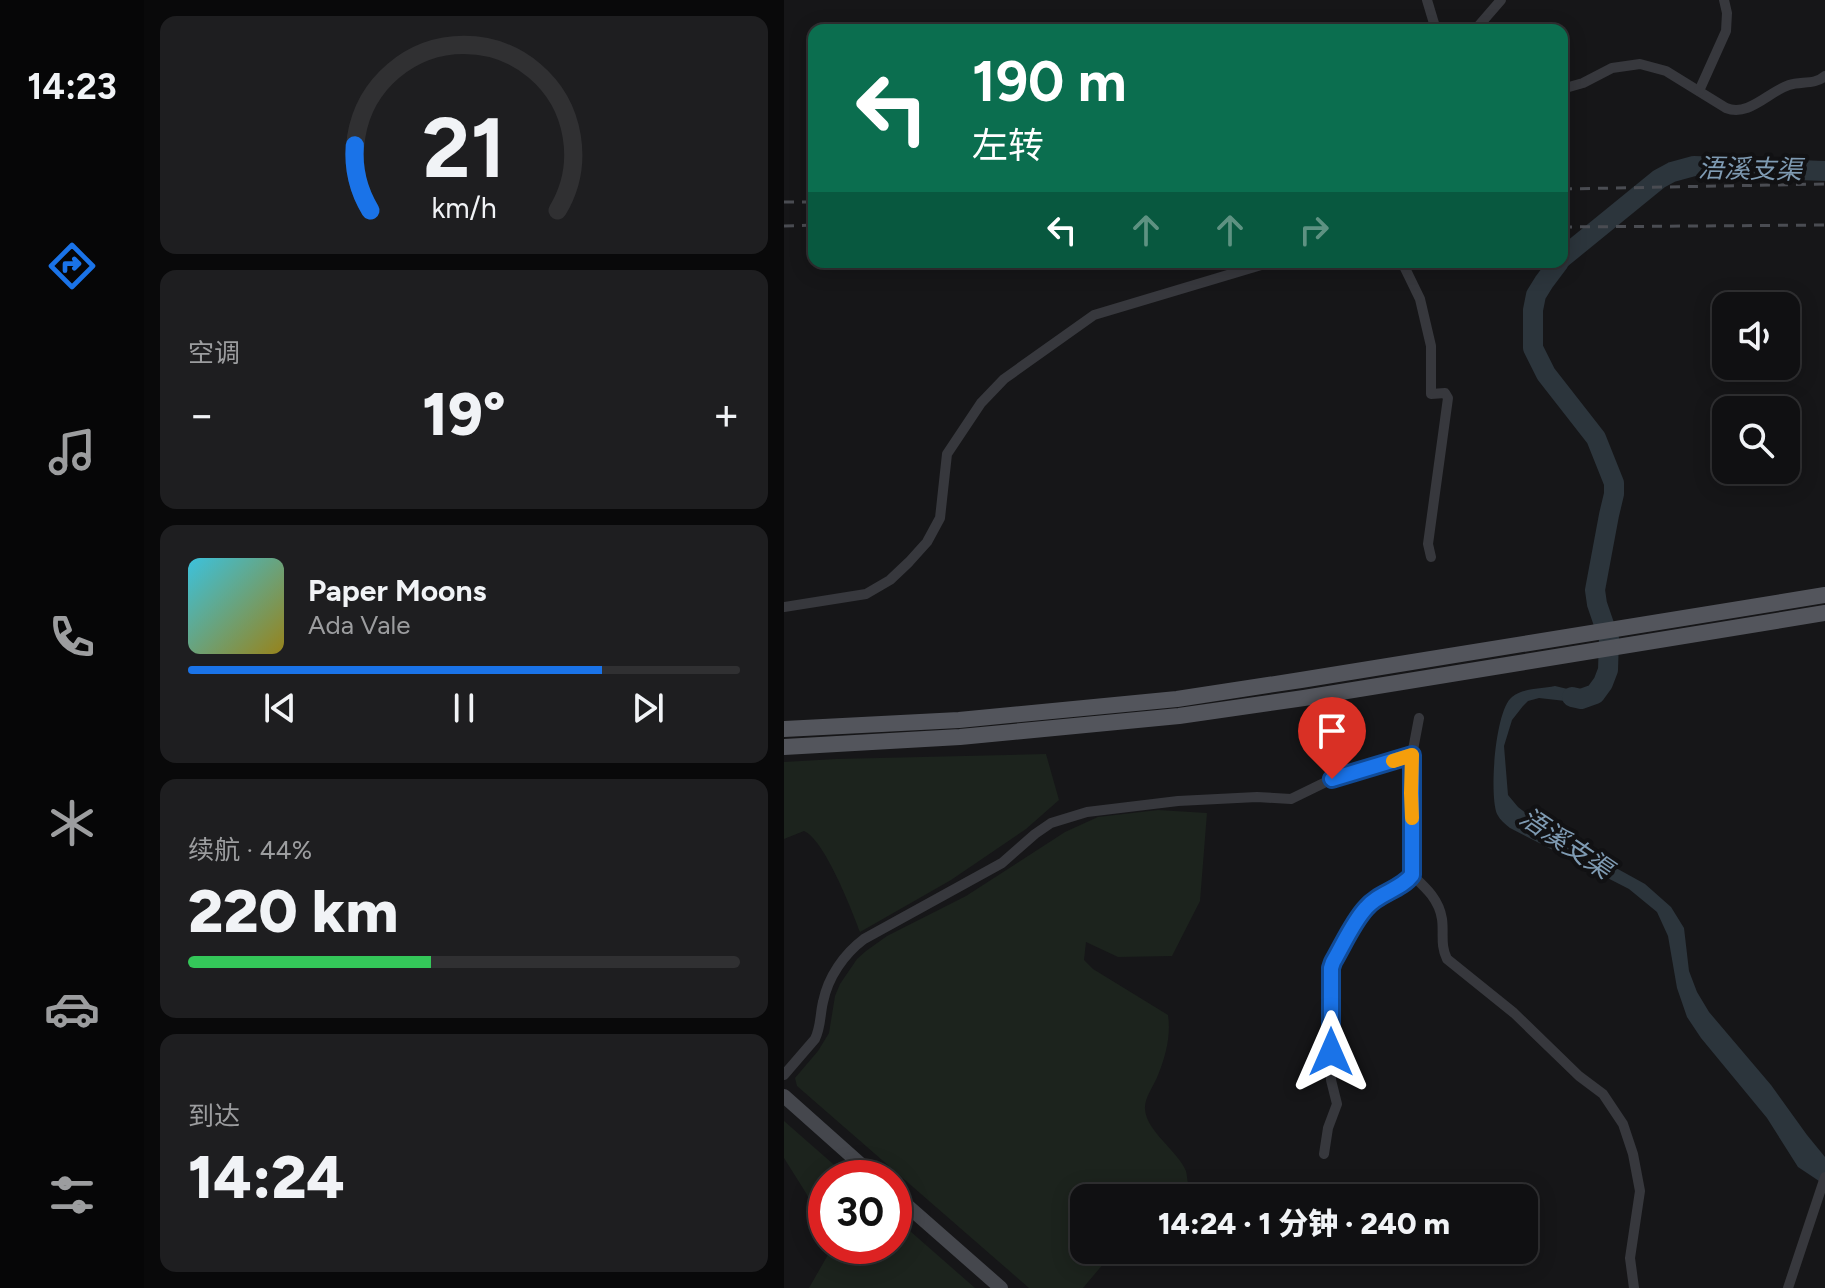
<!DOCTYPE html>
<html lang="zh">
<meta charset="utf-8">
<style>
body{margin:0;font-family:Figtree,"Noto Sans SC",sans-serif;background:#1e1e20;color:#f1f3f6;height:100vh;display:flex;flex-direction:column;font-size:30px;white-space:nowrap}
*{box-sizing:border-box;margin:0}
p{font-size:26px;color:#9c9d9f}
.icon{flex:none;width:44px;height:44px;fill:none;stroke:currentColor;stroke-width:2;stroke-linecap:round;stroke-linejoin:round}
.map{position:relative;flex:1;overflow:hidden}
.sheet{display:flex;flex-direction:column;gap:16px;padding:16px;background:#09090a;width:640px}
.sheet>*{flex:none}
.top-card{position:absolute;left:24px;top:24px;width:760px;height:244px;border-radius:16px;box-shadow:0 4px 20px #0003,0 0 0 2px #303032;background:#0b6e4f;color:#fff;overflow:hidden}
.buttons{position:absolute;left:928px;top:292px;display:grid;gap:16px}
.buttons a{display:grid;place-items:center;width:88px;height:88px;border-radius:16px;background:#101012;box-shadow:0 4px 20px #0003,0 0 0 2px #303032;font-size:40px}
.speed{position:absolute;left:24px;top:1160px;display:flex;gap:16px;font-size:40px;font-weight:700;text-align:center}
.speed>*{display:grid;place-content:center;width:104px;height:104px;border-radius:50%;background:#101012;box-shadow:0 4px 20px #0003,0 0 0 2px #303032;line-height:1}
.speed .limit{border:12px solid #d22;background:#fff;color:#111}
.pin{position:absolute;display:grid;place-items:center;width:68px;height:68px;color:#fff;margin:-82px -34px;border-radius:50% 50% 50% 0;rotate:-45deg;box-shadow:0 0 8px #0007}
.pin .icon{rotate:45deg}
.me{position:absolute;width:88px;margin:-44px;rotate:0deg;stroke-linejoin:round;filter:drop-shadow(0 0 6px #0008)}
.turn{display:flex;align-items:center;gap:28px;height:168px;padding:0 32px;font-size:36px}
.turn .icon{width:104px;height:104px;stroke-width:2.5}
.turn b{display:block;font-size:56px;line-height:68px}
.lanes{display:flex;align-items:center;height:76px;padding:0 32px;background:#0003;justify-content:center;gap:40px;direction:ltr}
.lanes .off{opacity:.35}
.big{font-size:60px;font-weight:800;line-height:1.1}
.sheet .widget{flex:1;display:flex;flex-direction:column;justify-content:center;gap:12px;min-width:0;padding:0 28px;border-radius:16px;background:#1e1e20}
.sheet .dial{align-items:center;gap:0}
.dial svg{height:208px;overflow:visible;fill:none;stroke:#303032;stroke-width:7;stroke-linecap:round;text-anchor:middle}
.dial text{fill:#f1f3f6;stroke:none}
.song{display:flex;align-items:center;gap:24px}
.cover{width:96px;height:96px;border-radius:12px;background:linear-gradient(135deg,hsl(190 70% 55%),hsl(50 70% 35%))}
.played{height:8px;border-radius:4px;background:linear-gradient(90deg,#1a73e8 75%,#303032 75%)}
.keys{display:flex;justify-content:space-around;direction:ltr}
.heat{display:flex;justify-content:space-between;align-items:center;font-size:44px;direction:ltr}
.charge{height:12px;border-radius:6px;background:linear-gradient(90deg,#34c759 44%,#303032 0)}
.trip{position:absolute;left:286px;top:1184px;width:468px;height:80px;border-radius:16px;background:#101012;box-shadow:0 4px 20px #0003,0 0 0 2px #303032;font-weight:800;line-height:80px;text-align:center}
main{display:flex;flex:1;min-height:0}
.tab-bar{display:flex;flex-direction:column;width:144px;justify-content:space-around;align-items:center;background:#060607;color:#9c9d9f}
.tab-bar .icon{width:56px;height:56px}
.tab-bar .on{color:#1a73e8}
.tab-bar b{font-size:36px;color:#f1f3f6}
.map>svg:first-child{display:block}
</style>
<main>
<nav class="tab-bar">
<b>14:23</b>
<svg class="icon on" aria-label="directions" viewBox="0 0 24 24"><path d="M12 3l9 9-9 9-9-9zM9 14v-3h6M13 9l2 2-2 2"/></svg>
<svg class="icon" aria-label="music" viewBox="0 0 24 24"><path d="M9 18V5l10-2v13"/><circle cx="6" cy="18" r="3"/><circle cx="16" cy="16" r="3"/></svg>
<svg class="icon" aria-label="phone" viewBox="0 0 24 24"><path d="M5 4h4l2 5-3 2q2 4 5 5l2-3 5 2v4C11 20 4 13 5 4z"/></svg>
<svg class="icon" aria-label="climate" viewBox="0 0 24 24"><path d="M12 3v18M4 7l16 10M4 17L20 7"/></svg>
<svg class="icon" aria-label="car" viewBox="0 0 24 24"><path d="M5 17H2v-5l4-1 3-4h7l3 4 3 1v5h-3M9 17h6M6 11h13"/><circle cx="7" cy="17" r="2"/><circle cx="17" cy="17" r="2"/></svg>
<svg class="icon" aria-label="filters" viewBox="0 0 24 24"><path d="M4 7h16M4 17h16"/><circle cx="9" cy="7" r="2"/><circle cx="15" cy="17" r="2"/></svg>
</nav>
<section class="sheet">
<div class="widget dial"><svg viewBox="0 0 100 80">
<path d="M14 69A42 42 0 1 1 86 69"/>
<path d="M14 69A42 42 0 0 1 8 44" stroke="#1a73e8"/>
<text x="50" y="56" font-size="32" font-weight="700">21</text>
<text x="50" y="72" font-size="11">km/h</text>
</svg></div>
<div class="widget"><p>空调</p>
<div class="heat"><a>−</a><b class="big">19°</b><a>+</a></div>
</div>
<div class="widget">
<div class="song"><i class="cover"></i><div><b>Paper Moons</b><p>Ada Vale</p></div></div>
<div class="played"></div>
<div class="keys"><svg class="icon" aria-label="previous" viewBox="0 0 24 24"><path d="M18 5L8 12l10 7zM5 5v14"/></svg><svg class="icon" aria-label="pause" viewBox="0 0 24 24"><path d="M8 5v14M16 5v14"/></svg><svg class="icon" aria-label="next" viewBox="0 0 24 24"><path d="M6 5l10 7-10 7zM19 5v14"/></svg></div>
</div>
<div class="widget"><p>续航 · 44%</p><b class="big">220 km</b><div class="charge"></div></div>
<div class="widget"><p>到达</p><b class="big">14:24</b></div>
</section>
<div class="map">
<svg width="1041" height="1288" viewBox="0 0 1041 1288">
<rect width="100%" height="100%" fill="#161618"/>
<!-- green -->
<g fill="#1c231d">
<path d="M262,754l13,46 -33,29 -75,51 -91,52c-8,-22 -36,-93 -56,-101l-20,8v-77l52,-3z"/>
<path d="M374,810l49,3 -7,88 -28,55 -54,1 -32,-15 -2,18 9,9 75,46c3,20 -2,41 -10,60 -4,11 -14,23 -13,34 1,22 33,42 41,62 1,4 1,8 2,12l-10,15h-94v52h31l-32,38h-54l-232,-202 -2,-8 23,-27 11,-18 6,-37 5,-12 17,-25 9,-8 21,-15 79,-40 99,-64 33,-15z"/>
<polygon points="0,1121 65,1178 42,1178 42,1232 22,1193 0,1158"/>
<polygon points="110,1217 191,1288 25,1288 49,1246 110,1246"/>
</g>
<!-- water -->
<path fill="#2c353c" d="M771,686l25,6 10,-2 10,7 -6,4 -11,2 -44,-5 -11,3 -5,5 -11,14 -8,26 4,49 10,12 31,24 96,53 26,23 13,21 5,43 8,21 12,20 62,73 36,50 18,22v28l-27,-18 -31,-49 -66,-80 -14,-21 -10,-29 -9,-52 -11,-24 -28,-23 -119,-61c-5,-4 -10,-8 -13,-14 -8,-19 -2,-104 15,-117 11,-9 29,-8 43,-11z"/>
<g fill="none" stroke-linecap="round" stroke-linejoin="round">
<!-- river -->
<g stroke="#2c353c" stroke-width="20">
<polyline points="778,258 875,179 888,172 910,166 1041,171"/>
<polyline points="775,262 760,282 752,295 749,310 749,348 762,374 812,438 830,483 830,494 825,515 811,590 813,604 825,639 824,670 819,683 811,694 797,699 788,697"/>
</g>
<!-- street -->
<g stroke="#37383d" stroke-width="10">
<polyline points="643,0 652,30"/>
<polyline points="691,30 717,0"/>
<path d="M778,89l21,-6 29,-15 28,-4 26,7 60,37c23,9 42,-16 63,-23 12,-4 26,0 36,-9"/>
<polyline points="915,91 942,31 943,13 940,0"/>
<polyline points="618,262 636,299 647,346 647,394 661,393 664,398 644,544 647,557"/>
<polyline points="0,607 82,594 106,580 125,562 143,542 156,518 163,454 197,403 220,379 310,315 487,262"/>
<path d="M628,875c13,12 27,24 30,44 2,14 -2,26 5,40l67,54 65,63 24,18 20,30 10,30 7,37 -10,67 4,30"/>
<path d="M0,1075l31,-36c6,-12 5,-25 8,-37 5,-25 21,-48 41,-63l138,-76 33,-29 16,-11 36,-11 91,-11 79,-4 34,2 41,-20 80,-24"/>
<path d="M540,1154l4,-26 9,-24 -6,-24v-112l2,-6c10,-17 20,-40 33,-54 12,-15 35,-18 46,-33l-1,-101 1,-19 7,-37"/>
<polyline points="1004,1288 1041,1177"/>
</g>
<!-- secondary -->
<g stroke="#45474d" stroke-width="14">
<polyline points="0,1096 92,1178"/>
<polyline points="110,1194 217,1288"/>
</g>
<!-- primary -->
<g stroke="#53555c" stroke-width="16">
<polyline points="0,729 175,720 393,699 517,680 1041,595"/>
<polyline points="0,747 176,737 395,716 520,698 1041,613"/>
</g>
<!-- rail -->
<g stroke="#4a4c52" stroke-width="3" stroke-dasharray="10 8" stroke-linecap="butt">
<polyline points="778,189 1041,184"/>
<polyline points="0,202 30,202"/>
<polyline points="0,226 30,225"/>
<polyline points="778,227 1041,225"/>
</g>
</g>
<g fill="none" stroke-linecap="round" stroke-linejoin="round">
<!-- route casing -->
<g stroke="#114b97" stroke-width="20">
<path id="route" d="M547,1052v-84l2,-6c10,-17 20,-40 33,-54 12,-15 35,-18 46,-33v-120l-80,24"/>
</g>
<!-- route -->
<use href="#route" stroke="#1a73e8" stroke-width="14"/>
<!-- slow -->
<polyline stroke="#f59e0b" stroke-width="14" points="609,761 628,755 627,793 628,818"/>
</g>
<g text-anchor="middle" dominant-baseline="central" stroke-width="8" stroke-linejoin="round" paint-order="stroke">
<!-- water labels -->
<g font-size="26" font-style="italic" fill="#7f9bb3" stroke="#111113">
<text transform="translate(966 169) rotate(1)">浯溪支渠</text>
<text transform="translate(782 843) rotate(34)">浯溪支渠</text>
</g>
</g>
</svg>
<div class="buttons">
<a><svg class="icon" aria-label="sound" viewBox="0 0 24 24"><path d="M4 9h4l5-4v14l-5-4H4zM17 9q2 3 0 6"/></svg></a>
<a><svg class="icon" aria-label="search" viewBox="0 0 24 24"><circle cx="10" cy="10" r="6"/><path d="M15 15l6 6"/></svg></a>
</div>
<div class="speed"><div class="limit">30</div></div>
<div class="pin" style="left:548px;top:779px;background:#d93025"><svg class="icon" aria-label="arrive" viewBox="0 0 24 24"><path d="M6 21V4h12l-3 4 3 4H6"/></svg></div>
<svg class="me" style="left:547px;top:1052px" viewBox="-20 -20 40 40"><path d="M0-17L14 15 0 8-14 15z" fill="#1a73e8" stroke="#fff" stroke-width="4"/></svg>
<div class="trip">14:24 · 1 分钟 · 240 m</div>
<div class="top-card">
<div class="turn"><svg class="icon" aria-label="left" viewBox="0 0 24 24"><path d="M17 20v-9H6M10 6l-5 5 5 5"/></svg><div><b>190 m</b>左转</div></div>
<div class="lanes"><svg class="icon" aria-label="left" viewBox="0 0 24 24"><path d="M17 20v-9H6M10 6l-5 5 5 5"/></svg><svg class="icon off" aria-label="ahead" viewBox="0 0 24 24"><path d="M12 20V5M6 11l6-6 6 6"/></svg><svg class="icon off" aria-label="ahead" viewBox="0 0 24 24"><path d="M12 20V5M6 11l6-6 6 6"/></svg><svg class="icon off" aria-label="right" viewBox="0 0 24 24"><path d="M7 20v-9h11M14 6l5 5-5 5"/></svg></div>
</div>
</div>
</main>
